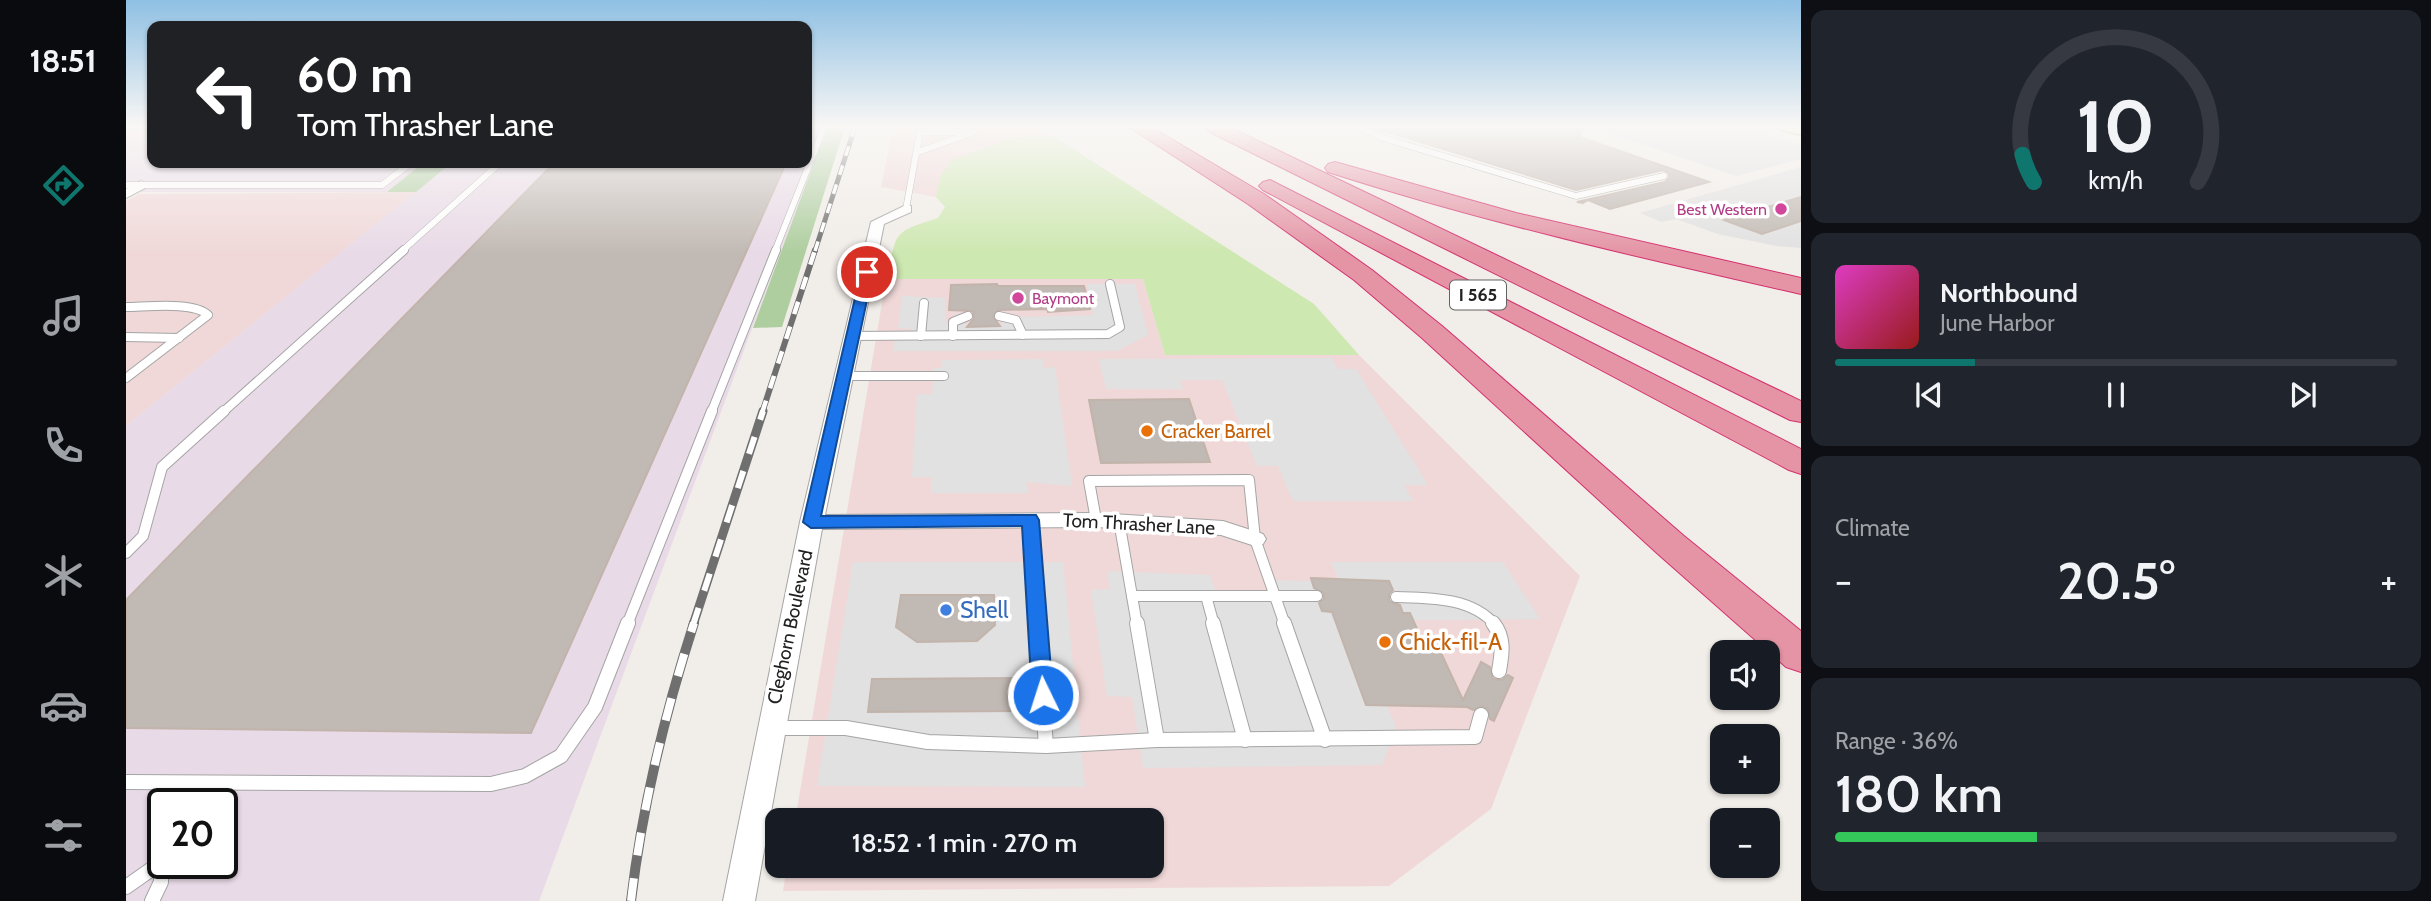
<!DOCTYPE html>
<meta charset="utf-8">
<style>
body{margin:0;font-family:Cabin,sans-serif;background:#20242c;color:#f1f3f6;height:100vh;display:flex;flex-direction:column;font-size:26px;white-space:nowrap}
*{box-sizing:border-box;margin:0}
p{font-size:23px;color:#9ea1a6}
.icon{flex:none;width:38px;height:38px;fill:none;stroke:currentColor;stroke-width:2;stroke-linecap:round;stroke-linejoin:round}
.map{position:relative;flex:1;overflow:hidden}
.sheet{display:flex;flex-direction:column;gap:10px;padding:10px;background:#0d0f14;width:630px}
.sheet>*{flex:none}
.top-card{position:absolute;left:21px;top:21px;width:665px;height:147px;border-radius:14px;box-shadow:0 2px 5px #0004;background:#202124;color:#fff;overflow:hidden}
.tools{position:absolute;left:1584px;top:640px;display:grid;gap:14px}
.tools a{display:grid;place-items:center;width:70px;height:70px;border-radius:14px;background:#171b24;box-shadow:0 2px 5px #0004;font-size:35px}
.speed{position:absolute;left:21px;top:788px;display:flex;gap:14px;font-size:35px;font-weight:700;text-align:center}
.speed>*{display:grid;place-content:center;width:91px;height:91px;border-radius:50%;background:#171b24;box-shadow:0 2px 5px #0004;line-height:1}
.speed .limit{border:4px solid #111;border-radius:10px;background:#fff;color:#111}
.pin{position:absolute;display:grid;place-items:center;width:60px;height:60px;color:#fff;margin:-30px;border:4px solid #fff;border-radius:50%;box-shadow:0 2px 7px #0007}
.me{position:absolute;width:77px;margin:-38px;rotate:356deg;stroke-linejoin:round;filter:drop-shadow(0 0 5px #0008)}
.turn{display:flex;align-items:center;gap:24px;height:147px;padding:0 35px;font-size:32px}
.turn .icon{width:91px;height:91px;stroke-width:2.5}
.turn b{display:block;font-size:49px;line-height:60px}
.big{font-size:52px;font-weight:600;line-height:1.1}
.sheet .widget{flex:1;display:flex;flex-direction:column;justify-content:center;gap:10px;min-width:0;padding:0 24px;border-radius:14px;background:#20242c}
.sheet .dial{align-items:center;gap:0}
.dial svg{height:182px;overflow:visible;fill:none;stroke:#363941;stroke-width:7;stroke-linecap:round;text-anchor:middle}
.dial text{fill:#f1f3f6;stroke:none}
.song{display:flex;align-items:center;gap:21px}
.cover{width:84px;height:84px;border-radius:10px;background:linear-gradient(135deg,hsl(310 70% 55%),hsl(0 70% 35%))}
.played{height:7px;border-radius:4px;background:linear-gradient(90deg,#0f766e 25%,#363941 25%)}
.keys{display:flex;justify-content:space-around;direction:ltr}
.heat{display:flex;justify-content:space-between;align-items:center;font-size:38px;direction:ltr}
.charge{height:10px;border-radius:5px;background:linear-gradient(90deg,#34c759 36%,#363941 0)}
.trip{position:absolute;left:639px;top:808px;width:399px;height:70px;border-radius:14px;background:#171b24;box-shadow:0 2px 5px #0004;font-weight:600;line-height:70px;text-align:center}
main{display:flex;flex:1;min-height:0}
.tab-bar{display:flex;flex-direction:column;width:126px;justify-content:space-around;align-items:center;background:#090b0e;color:#9ea1a6}
.tab-bar .icon{width:49px;height:49px}
.tab-bar .selected{color:#0f766e}
.tab-bar b{font-size:32px;color:#f1f3f6}
.map>svg:first-child{display:block}
</style>
<main>
<nav class="tab-bar">
<b>18:51</b>
<svg class="icon selected" aria-label="directions" viewBox="0 0 24 24"><path d="M12 3l9 9-9 9-9-9zM9 14v-3h6M13 9l2 2-2 2"/></svg>
<svg class="icon" aria-label="music" viewBox="0 0 24 24"><path d="M9 18V5l10-2v13"/><circle cx="6" cy="18" r="3"/><circle cx="16" cy="16" r="3"/></svg>
<svg class="icon" aria-label="phone" viewBox="0 0 24 24"><path d="M5 4h4l2 5-3 2q2 4 5 5l2-3 5 2v4C11 20 4 13 5 4z"/></svg>
<svg class="icon" aria-label="climate" viewBox="0 0 24 24"><path d="M12 3v18M4 7l16 10M4 17L20 7"/></svg>
<svg class="icon" aria-label="car" viewBox="0 0 24 24"><path d="M5 17H2v-5l4-1 3-4h7l3 4 3 1v5h-3M9 17h6M6 11h13"/><circle cx="7" cy="17" r="2"/><circle cx="17" cy="17" r="2"/></svg>
<svg class="icon" aria-label="filters" viewBox="0 0 24 24"><path d="M4 7h16M4 17h16"/><circle cx="9" cy="7" r="2"/><circle cx="15" cy="17" r="2"/></svg>
</nav>
<div class="map">
<svg width="1675" height="901" viewBox="0 0 1675 901">
<rect width="100%" height="100%" fill="#f1ede8"/>
<!-- commercial -->
<g fill="#f0d8d8">
<polygon points="767,127 912,127 927,136 890,137 815,175 810,197 755,187"/>
<polygon points="290,192 0,426 0,201 13,194"/>
<polygon points="760,279 1017,279 1039,355 1233,355 1454,576 1365,809 1263,886 657,891 661,866 1026,866 1026,821 669,821"/>
</g>
<!-- industrial -->
<g fill="#e9dae7" fill-rule="evenodd">
<polygon points="0,127 26,127 26,163 297,163 261,192 0,192"/>
<path d="M681,127h20l-288,774h-413v-475l325,-263h356zM37,803h59v60h-59z"/>
</g>
<!-- grass -->
<path fill="#cee8b1" d="M927,136l261,168 45,51h-194l-22,-76h-257c12,-47 4,-46 52,-61l7,-11 -9,-10 5,-22 11,-15 64,-23z"/>
<!-- forest -->
<g fill="#aece9f">
<polygon points="701,127 719,127 656,327 627,328"/>
<polygon points="297,163 325,163 290,192 261,192"/>
</g>
<!-- parking -->
<g fill="#e1e1e1">
<polygon points="1465,127 1616,127 1675,145 1675,159 1610,176"/>
<polygon points="1675,167 1675,248 1651,246 1592,234 1550,219 1535,222 1514,213"/>
<polygon points="961,284 1009,284 1022,335 991,351 767,351 770,332 784,332 785,329 772,328 776,296 819,298 820,322 832,313 839,313 840,327 875,327 875,313 898,317 967,315"/>
<polygon points="1205,358 1212,369 1230,369 1302,485 1278,485 1287,501 1167,501 1152,466 1131,466 1096,380 1054,380 1057,389 980,389 973,359"/>
<polygon points="917,359 918,368 929,367 946,486 900,482 902,493 805,493 805,477 786,477 791,394 806,394 808,368 816,368 816,360"/>
<polygon points="727,562 937,562 959,787 691,786"/>
<polygon points="1205,562 1377,562 1414,619 1225,621 1270,727 1256,765 1017,768 1006,697 981,696 965,590 984,589 981,571 1084,575 1089,590 1149,592 1145,580 1214,582"/>
</g>
<!-- building -->
<g fill="#c1b9b4" stroke="#c2b4ab" stroke-width="2">
<polygon points="1246,127 1315,127 1324,131 1341,127 1457,127 1454,137 1583,182 1484,209 1462,200 1457,203 1451,202 1539,182 1543,178 1543,173 1537,170 1450,190"/>
<polygon points="428,163 660,163 405,733 0,728 0,600"/>
<polygon points="1675,197 1675,221 1636,234 1598,220"/>
<polygon points="871,284 872,286 958,286 964,309 922,312 921,309 872,310 867,317 874,326 841,327 848,318 847,311 823,310 825,285"/>
<polygon points="1063,399 1084,462 975,463 963,400"/>
<polygon points="1185,578 1263,581 1267,590 1263,594 1263,601 1274,605 1277,613 1284,613 1296,640 1309,640 1337,700 1355,662 1364,667 1367,679 1376,680 1382,675 1387,678 1368,721 1364,719 1362,709 1357,706 1347,710 1341,707 1240,705 1206,612 1196,611 1193,603 1198,599 1198,593 1188,588"/>
<polygon points="775,595 868,595 869,625 851,641 791,642 770,627"/>
<polygon points="895,678 897,711 742,712 746,679"/>
</g>
<g fill="none" stroke-linecap="round" stroke-linejoin="round">
<!-- lane-far3 casing -->
<g stroke="#a5a5a5" stroke-width="7">
<g id="lane-far3">
<polyline points="1232,127 1257,138 1450,196 1538,176"/>
<polyline points="0,185 256,185 285,163"/>
<polyline points="780,209 794,132 848,132 792,152"/>
<polyline points="276,251 374,163"/>
<polyline points="649,251 698,127"/>
</g>
</g>
<!-- lane-far2 casing -->
<g stroke="#a5a5a5" stroke-width="10">
<g id="lane-far2">
<path d="M0,307c20,0 68,-6 82,8l-82,63"/>
<polyline points="873,316 890,320 897,335"/>
<polyline points="726,336 982,334 994,327 984,284"/>
<polyline points="795,336 798,303"/>
<polyline points="827,336 827,322 842,316"/>
<polyline points="0,337 53,338"/>
<polyline points="718,376 818,376"/>
<polyline points="96,413 278,250"/>
<polyline points="585,413 650,250"/>
</g>
</g>
<!-- lane-far1 casing -->
<g stroke="#a5a5a5" stroke-width="12">
<g id="lane-far1">
<polyline points="904,520 911,625"/>
<polyline points="970,520 963,481 1123,480 1129,539 1159,625"/>
<polyline points="993,521 1011,625"/>
<polyline points="0,553 17,536 36,467 98,411"/>
<polyline points="1006,596 1191,596"/>
<polyline points="1080,596 1088,625"/>
<path d="M1270,597c33,1 76,0 99,28"/>
<polyline points="501,625 586,411"/>
</g>
</g>
<!-- lane casing -->
<g stroke="#a5a5a5" stroke-width="16">
<g id="lane">
<polyline points="911,623 920,746"/>
<polyline points="1011,623 1031,740"/>
<polyline points="1087,623 1119,740"/>
<polyline points="1158,623 1199,740"/>
<path d="M1367,623c12,15 9,31 6,48"/>
<polyline points="648,728 720,728 802,742 920,746 1031,740 1349,737 1355,715"/>
<polyline points="0,782 365,784 399,776 435,756 469,707 502,623"/>
<polyline points="81,803 96,783"/>
<polyline points="0,887 37,861"/>
<polyline points="26,901 35,882 35,863"/>
</g>
</g>
<!-- street casing -->
<g stroke="#a5a5a5" stroke-width="2">
<g id="street">
<polygon points="15,181 21,185 19,188 0,198 0,189"/>
<polygon points="780,205 785,206 785,212 758,224 699,515 970,513 1097,521 1137,534 1140,539 1137,544 1129,546 1095,535 970,527 696,529 629,901 597,901 674,522 745,222"/>
</g>
</g>
<!-- secondary casing -->
<g stroke="#6e750a" stroke-width="2">
<polygon id="secondary" points="1653,127 1675,127 1675,135 1655,130"/>
</g>
<!-- highway casing -->
<g stroke="#d4306e" stroke-width="2">
<g id="highway">
<polygon points="1003,127 1025,127 1138,194 1246,270 1316,326 1558,536 1675,631 1675,672 1660,667 1532,554 1296,338 1228,280 1122,204"/>
<polygon points="1079,127 1103,127 1675,401 1675,422 1664,420 1082,131"/>
<path d="M1209,162l181,51 285,65v16c-159,-36 -318,-72 -473,-122l-3,-4 3,-4z"/>
<polygon points="1144,180 1675,449 1675,474 1663,470 1137,190 1133,186 1137,182"/>
</g>
</g>
<!-- lane-far3 -->
<use href="#lane-far3" stroke="#fff" stroke-width="6"/>
<!-- lane-far2 -->
<use href="#lane-far2" stroke="#fff" stroke-width="8"/>
<!-- lane-far1 -->
<use href="#lane-far1" stroke="#fff" stroke-width="10"/>
<!-- lane -->
<use href="#lane" stroke="#fff" stroke-width="14"/>
<!-- street -->
<use href="#street" fill="#fff" fill-rule="evenodd"/>
<!-- secondary -->
<use href="#secondary" fill="#f6f7bf" fill-rule="evenodd"/>
<!-- highway -->
<use href="#highway" fill="#e494a5" fill-rule="evenodd"/>
<!-- rail-far3 casing -->
<g stroke="#6f6f6f" stroke-width="5">
<polyline id="rail-far3" points="689,251 729,127"/>
</g>
<!-- rail-far2 casing -->
<g stroke="#6f6f6f" stroke-width="6">
<polyline id="rail-far2" points="636,413 689,250"/>
</g>
<!-- rail-far1 casing -->
<g stroke="#6f6f6f" stroke-width="9">
<polyline id="rail-far1" points="567,625 637,411"/>
</g>
<!-- rail casing -->
<g stroke="#6f6f6f" stroke-width="10">
<path id="rail" d="M505,901c11,-94 34,-188 63,-278"/>
</g>
<!-- rail-far3 -->
<use href="#rail-far3" stroke="#fff" stroke-width="3.5" stroke-dasharray="10" stroke-linecap="butt"/>
<!-- rail-far2 -->
<use href="#rail-far2" stroke="#fff" stroke-width="4.5" stroke-dasharray="13" stroke-linecap="butt"/>
<!-- rail-far1 -->
<use href="#rail-far1" stroke="#fff" stroke-width="6" stroke-dasharray="18" stroke-linecap="butt"/>
<!-- rail -->
<use href="#rail" stroke="#fff" stroke-width="8" stroke-dasharray="23" stroke-linecap="butt"/>
</g>
<!-- sky -->
<linearGradient id="sky" x2="0" y2="1"><stop stop-color="#8fc0e3"/><stop offset="0.5" stop-color="#f9f7f5"/><stop offset="1" stop-color="#f9f7f5" stop-opacity="0"/></linearGradient>
<rect width="1675" height="253" fill="url(#sky)"/>
<!-- route -->
<polygon fill="#1a73e8" stroke="#114b97" stroke-width="2" points="741,268 747,272 695,516 910,515 913,520 927,695 924,702 917,704 909,702 906,695 896,526 685,528 677,522 735,272"/>
<!-- markers -->
<g fill="#d1479c" stroke="#fff" stroke-width="2.5">
<circle cx="1655" cy="209" r="7"/>
<circle cx="892" cy="298" r="7"/>
</g>
<g fill="#e8710a" stroke="#fff" stroke-width="2.5">
<circle cx="1021" cy="431" r="7"/>
<circle cx="1259" cy="642" r="7"/>
</g>
<circle fill="#3f7fe0" stroke="#fff" stroke-width="2.5" cx="820" cy="610" r="7"/>
<g text-anchor="middle" dominant-baseline="central" stroke-width="7" stroke-linejoin="round" paint-order="stroke">
<!-- far-hotel labels -->
<g font-size="16" fill="#b23c85" stroke="#fff" text-anchor="end">
<text x="1641" y="209">Best Western</text>
<text x="906" y="298" text-anchor="start">Baymont</text>
</g>
<!-- shield labels -->
<rect fill="#fff" stroke="#646464" stroke-width="2" x="1324" y="280.5" width="56" height="29" rx="5"/>
<g font-size="18" font-weight="bold" fill="#212121">
<text x="1352" y="295">I 565</text>
</g>
<!-- food labels -->
<g font-size="19" fill="#c56008" stroke="#fff" text-anchor="start">
<text x="1035" y="431">Cracker Barrel</text>
</g>
<!-- street labels -->
<g font-size="19" fill="#212121" stroke="#fff">
<text transform="translate(1013 524) rotate(3)">Tom Thrasher Lane</text>
<text transform="translate(664 627) rotate(-78)">Cleghorn Boulevard</text>
</g>
<!-- near-shop labels -->
<g font-size="23" fill="#366cbe" stroke="#fff" text-anchor="start">
<text x="834" y="610">Shell</text>
</g>
<!-- near-food labels -->
<g font-size="23" fill="#c56008" stroke="#fff" text-anchor="start">
<text x="1273" y="642">Chick-fil-A</text>
</g>
</g>
</svg>
<div class="tools">
<a><svg class="icon" aria-label="sound" viewBox="0 0 24 24"><path d="M4 9h4l5-4v14l-5-4H4zM17 9q2 3 0 6"/></svg></a>
<a>+</a>
<a>−</a>
</div>
<div class="speed"><div class="limit">20</div></div>
<div class="pin" style="left:741px;top:272px;background:#d93025"><svg class="icon" aria-label="arrive" viewBox="0 0 24 24"><path d="M6 21V4h12l-3 4 3 4H6"/></svg></div>
<svg class="me" style="left:917px;top:695px" viewBox="-20 -20 40 40"><circle r="17" fill="#1a73e8" stroke="#fff" stroke-width="3"/><path d="M0-11L8 9 0 5-8 9z" fill="#fff"/></svg>
<div class="trip">18:52 · 1 min · 270 m</div>
<div class="top-card">
<div class="turn"><svg class="icon" aria-label="left" viewBox="0 0 24 24"><path d="M17 20v-9H6M10 6l-5 5 5 5"/></svg><div><b>60 m</b>Tom Thrasher Lane</div></div>
</div>
</div>
<section class="sheet">
<div class="widget dial"><svg viewBox="0 0 100 80">
<path d="M14 69A42 42 0 1 1 86 69"/>
<path d="M14 69A42 42 0 0 1 9 57" stroke="#0f766e"/>
<text x="50" y="56" font-size="32" font-weight="700">10</text>
<text x="50" y="72" font-size="11">km/h</text>
</svg></div>
<div class="widget">
<div class="song"><i class="cover"></i><div><b>Northbound</b><p>June Harbor</p></div></div>
<div class="played"></div>
<div class="keys"><svg class="icon" aria-label="previous" viewBox="0 0 24 24"><path d="M18 5L8 12l10 7zM5 5v14"/></svg><svg class="icon" aria-label="pause" viewBox="0 0 24 24"><path d="M8 5v14M16 5v14"/></svg><svg class="icon" aria-label="next" viewBox="0 0 24 24"><path d="M6 5l10 7-10 7zM19 5v14"/></svg></div>
</div>
<div class="widget"><p>Climate</p>
<div class="heat"><a>−</a><b class="big">20.5°</b><a>+</a></div>
</div>
<div class="widget"><p>Range · 36%</p><b class="big">180 km</b><div class="charge"></div></div>
</section>
</main>
